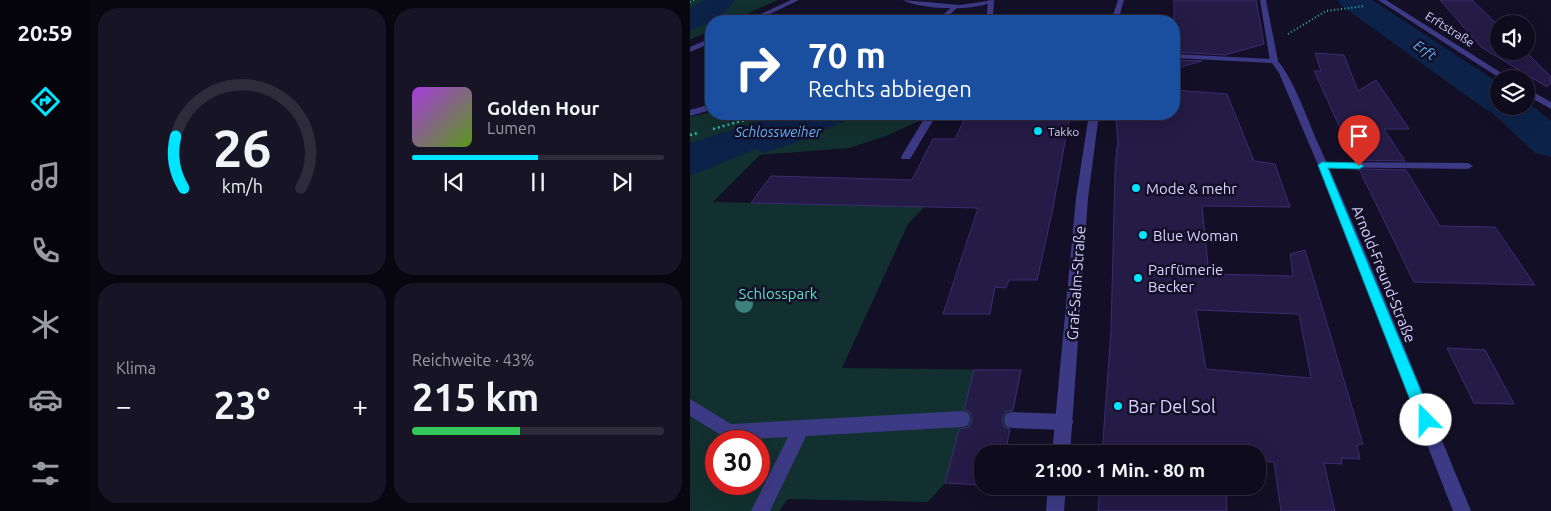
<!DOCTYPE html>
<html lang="de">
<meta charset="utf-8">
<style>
body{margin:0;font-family:Ubuntu,sans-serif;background:#171425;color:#f1f3f6;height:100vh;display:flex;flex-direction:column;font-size:19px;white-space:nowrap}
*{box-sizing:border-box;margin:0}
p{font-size:16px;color:#9b9ba3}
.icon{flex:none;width:28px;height:28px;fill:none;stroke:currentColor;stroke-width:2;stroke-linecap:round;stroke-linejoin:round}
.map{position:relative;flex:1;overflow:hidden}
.drawer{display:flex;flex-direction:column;gap:8px;padding:8px;background:#08060f;width:600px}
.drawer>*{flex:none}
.hud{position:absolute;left:15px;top:15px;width:475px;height:105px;border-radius:20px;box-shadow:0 5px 20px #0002,0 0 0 1px #2e2b3b;background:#1a4fa0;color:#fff;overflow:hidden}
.buttons{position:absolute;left:800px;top:15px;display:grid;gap:10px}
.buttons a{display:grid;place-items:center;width:45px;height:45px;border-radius:50%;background:#0e0b1c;box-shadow:0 5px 20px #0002,0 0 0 1px #2e2b3b;font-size:25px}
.speed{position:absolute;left:15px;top:430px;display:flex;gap:10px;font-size:25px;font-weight:700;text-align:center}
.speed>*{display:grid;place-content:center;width:65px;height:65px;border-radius:50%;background:#0e0b1c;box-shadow:0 5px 20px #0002,0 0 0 1px #2e2b3b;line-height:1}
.speed .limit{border:8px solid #d22;background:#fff;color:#111}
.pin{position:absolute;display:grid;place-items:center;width:42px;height:42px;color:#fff;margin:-51px -21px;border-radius:50% 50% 50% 0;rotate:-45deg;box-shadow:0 0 5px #0007}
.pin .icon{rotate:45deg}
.me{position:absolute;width:55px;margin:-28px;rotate:338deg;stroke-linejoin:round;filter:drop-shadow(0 0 4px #0008)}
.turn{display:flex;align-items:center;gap:18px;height:105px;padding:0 20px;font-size:22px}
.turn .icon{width:65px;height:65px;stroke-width:2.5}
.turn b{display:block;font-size:35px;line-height:42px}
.big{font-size:38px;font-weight:700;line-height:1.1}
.drawer .card{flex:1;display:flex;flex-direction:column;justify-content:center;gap:8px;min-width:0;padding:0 18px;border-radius:20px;background:#171425}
.drawer .dial{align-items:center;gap:0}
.dial svg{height:130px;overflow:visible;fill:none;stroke:#2e2b3b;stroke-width:7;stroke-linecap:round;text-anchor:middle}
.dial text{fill:#f1f3f6;stroke:none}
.song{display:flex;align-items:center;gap:15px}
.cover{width:60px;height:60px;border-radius:8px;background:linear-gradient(135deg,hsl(280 70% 55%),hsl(90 70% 35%))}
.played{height:5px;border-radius:2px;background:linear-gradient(90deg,#00e5ff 50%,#2e2b3b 50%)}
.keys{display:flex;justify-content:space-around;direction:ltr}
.heat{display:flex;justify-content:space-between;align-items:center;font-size:28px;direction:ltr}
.charge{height:8px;border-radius:4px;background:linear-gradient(90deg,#34c759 43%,#2e2b3b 0)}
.drawer .tiles{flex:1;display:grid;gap:8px;grid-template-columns:repeat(2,1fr)}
.trip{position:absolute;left:284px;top:445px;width:292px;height:50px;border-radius:20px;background:#0e0b1c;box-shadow:0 5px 20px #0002,0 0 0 1px #2e2b3b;font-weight:700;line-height:50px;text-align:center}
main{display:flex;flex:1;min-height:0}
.menu{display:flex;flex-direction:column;width:90px;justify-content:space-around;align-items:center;background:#06040b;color:#9b9ba3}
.menu .icon{width:35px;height:35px}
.menu .current{color:#00e5ff}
.menu b{font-size:22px;color:#f1f3f6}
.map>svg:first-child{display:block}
</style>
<main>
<nav class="menu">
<b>20:59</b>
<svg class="icon current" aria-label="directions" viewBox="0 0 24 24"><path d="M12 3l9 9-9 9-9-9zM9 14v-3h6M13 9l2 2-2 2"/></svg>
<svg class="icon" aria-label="music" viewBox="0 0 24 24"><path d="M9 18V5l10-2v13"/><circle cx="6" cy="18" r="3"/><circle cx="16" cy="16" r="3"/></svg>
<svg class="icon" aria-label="phone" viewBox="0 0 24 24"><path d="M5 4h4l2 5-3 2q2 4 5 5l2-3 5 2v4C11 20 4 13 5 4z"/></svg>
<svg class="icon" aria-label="climate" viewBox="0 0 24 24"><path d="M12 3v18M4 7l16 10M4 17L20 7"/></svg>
<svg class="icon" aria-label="car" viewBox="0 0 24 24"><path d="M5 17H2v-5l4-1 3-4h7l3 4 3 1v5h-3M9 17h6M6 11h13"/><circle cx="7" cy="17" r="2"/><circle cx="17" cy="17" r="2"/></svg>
<svg class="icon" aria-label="filters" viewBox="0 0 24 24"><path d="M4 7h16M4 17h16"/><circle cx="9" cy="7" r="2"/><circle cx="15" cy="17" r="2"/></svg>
</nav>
<section class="drawer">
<div class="tiles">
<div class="card dial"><svg viewBox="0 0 100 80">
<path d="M14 69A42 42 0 1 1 86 69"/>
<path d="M14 69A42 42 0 0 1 9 37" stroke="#00e5ff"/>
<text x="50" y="56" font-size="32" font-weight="700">26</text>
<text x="50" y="72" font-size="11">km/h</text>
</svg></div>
<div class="card">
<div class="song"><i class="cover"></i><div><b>Golden Hour</b><p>Lumen</p></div></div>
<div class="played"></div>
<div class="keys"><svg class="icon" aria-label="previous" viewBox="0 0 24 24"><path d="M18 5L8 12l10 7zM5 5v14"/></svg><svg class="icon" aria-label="pause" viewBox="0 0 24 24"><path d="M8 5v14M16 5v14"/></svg><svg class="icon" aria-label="next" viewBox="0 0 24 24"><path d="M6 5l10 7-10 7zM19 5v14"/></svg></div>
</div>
<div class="card"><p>Klima</p>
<div class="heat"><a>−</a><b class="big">23°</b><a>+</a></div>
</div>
<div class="card"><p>Reichweite · 43%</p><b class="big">215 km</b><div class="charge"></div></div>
</div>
</section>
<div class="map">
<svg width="861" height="511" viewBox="0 0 861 511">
<rect width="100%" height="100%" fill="#130f26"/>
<!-- green -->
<g fill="#12302f" fill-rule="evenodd">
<polygon points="0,0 88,0 41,21 21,21 21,30 0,40"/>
<path d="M21,112v2h16l2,3 13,-3h181l-4,7 -33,15 -37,12 -89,7 -47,47 211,5 -16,17 -66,144 179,2 -16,84h-23v31l-37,-2 -17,19 -140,-3 -9,12h-89v-394zM26,441h43v43h-43z"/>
</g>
<!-- water -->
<polygon fill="#0c2248" points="91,114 171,114 104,143 74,153 66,149 0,176 0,143"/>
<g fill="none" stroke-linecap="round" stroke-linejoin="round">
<!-- river -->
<g fill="#0c2248" fill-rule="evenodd">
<polygon points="13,0 45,0 28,20 0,30 0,9"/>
<polygon points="647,0 682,0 809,83 809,106 836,106 836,101 861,121 861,157 845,153 800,111 795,109 652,6"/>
</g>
</g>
<!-- building -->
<g fill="#241b47" stroke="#3b2d73" fill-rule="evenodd">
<polygon points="484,0 566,0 574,44 535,55 484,52"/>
<polygon points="750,0 782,0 809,26 809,51 835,51 861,77 861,83 857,87 791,47"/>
<polygon points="625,53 654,55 668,91 686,80 719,129 694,129 715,161 665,160 624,71 631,71"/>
<polygon points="484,60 512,61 484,69"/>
<path d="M484,90l53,4 27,67 21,3 15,43 -88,-1 7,68 84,2 -3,-22 15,-4 58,194 -6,1 3,14 -19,-1 1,6 -18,-1 11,48h-54l-7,-49 -16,-1v-7h-156l9,-122 4,-160 2,-26h1l-2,-32h58zM506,310l103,4 12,64 -105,-9z"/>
<polygon points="277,114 380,114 362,213 347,280 319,280 316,288 305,287 300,314 253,314 288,208 61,203 81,176 222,180 243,139 265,139"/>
<polygon points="669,169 716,170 750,226 805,227 845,285 724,282"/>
<polygon points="757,348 795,350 824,404 784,403"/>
<polygon points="284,370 331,370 323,410 315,412 312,419 314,427 320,429 315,454 292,454 292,485 255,483 269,429 279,427 282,420 280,412 274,410"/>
<polygon points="410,486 536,486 537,511 408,511"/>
</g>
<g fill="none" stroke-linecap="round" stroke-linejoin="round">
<!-- path-far1 -->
<g stroke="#2fb8b0" stroke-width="2" stroke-dasharray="1 2.5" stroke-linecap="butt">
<polyline points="0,2 4,0"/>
<polyline points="33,21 42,17"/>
<polyline points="598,34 636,11 675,6"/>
</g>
<!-- path -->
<g stroke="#2fb8b0" stroke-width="2.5" stroke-dasharray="2 3" stroke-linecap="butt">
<polyline points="23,129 76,114"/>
<polyline points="0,135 8,133"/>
</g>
<!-- lane -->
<g fill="#3d3a85" fill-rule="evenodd">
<polygon points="101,0 109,0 65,21 56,21"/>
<polygon points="298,0 304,1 303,14 299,21 293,21 297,14"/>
<polygon points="570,0 576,0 588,61 584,63 580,61"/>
<polygon points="263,6 268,7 253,21 246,21"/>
<polygon points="21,38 21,43 0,52 0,47"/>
<polygon points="21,104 21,110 0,116 0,110"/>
<polygon points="237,114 247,114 220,159 212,159 211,157"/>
<polygon points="633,162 778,163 783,166 778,169 629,167 628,165"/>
<polygon points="0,399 41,424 272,411 278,413 280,419 278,425 272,427 116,436 80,511 61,511 98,437 39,440 0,416"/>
<polygon points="322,412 375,414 381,416 383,422 381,428 375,430 322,428 316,426 314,420 316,414"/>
</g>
<!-- street -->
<g fill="#3d3a85" fill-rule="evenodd">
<path d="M213,0l57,5 35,-5c-16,12 -75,10 -92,0z"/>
<polygon points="428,0 434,0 428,21 421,21"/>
<polygon points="688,0 696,0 821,79 811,79"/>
<path d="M484,54l100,5c14,5 36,66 43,82 55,122 103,247 154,370h-18l-135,-346 -39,-92 -7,-10 -98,-5z"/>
<polygon points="836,88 861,102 861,109 836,95"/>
<polygon points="399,114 409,114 398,198 380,454 362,454 386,198"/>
<polygon points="358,486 376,486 374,511 356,511"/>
</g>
</g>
<!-- trees -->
<circle fill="#3d827b" cx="54" cy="304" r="9"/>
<!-- route -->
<polygon fill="#00e5ff" stroke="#0095a6" points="632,162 669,163 674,166 669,169 638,168 743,420 741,425 736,427 730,425 728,420 628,165"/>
<!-- markers -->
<g fill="#00e5ff" stroke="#130f26" stroke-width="2">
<circle cx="348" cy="131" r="5"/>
<circle cx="446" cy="188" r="5"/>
<circle cx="453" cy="235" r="5"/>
<circle cx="448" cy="278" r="5"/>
<circle cx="428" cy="406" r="5"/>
</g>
<g text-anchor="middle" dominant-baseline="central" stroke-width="5" stroke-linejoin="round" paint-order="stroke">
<!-- far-street labels -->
<g font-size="12" fill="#d9d4ff" stroke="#130f26">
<text transform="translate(760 29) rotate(32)">Erftstraße</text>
</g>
<!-- far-poi labels -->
<g font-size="12" fill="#d9d4ff" stroke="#130f26" text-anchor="start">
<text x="358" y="131">Takko</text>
</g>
<!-- far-water labels -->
<g font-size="14" font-style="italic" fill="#62b6ff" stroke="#130f26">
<text transform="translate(735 50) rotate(34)">Erft</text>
<text x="88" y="132">Schlossweiher</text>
</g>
<!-- poi labels -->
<g font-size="15" fill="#d9d4ff" stroke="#130f26" text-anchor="start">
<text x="456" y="188">Mode &amp; mehr</text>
<text x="463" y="235">Blue Woman</text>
<text x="458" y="269">Parfümerie<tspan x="458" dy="17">Becker</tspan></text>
</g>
<!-- street labels -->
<g font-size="15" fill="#d9d4ff" stroke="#130f26">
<text transform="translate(694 274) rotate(68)">Arnold-Freund-Straße</text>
<text transform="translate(386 283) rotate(-86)">Graf-Salm-Straße</text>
</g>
<!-- park labels -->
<g font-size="15" fill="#5fe0c0" stroke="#130f26">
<text x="88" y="293">Schlosspark</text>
</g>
<!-- near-poi labels -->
<g font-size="18" fill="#d9d4ff" stroke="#130f26" text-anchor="start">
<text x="438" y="406">Bar Del Sol</text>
</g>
</g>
</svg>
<div class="buttons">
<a><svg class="icon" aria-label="sound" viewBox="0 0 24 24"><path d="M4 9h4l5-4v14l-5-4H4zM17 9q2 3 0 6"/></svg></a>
<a><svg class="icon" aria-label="layers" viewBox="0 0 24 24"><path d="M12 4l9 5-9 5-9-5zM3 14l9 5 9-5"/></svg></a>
</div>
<div class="speed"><div class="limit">30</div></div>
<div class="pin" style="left:669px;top:166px;background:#d93025"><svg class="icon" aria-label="arrive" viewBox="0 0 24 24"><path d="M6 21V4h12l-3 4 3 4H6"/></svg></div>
<svg class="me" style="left:736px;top:420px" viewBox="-20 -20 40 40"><circle r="19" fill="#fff"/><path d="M0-13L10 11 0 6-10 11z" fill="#00e5ff"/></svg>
<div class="trip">21:00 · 1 Min. · 80 m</div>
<div class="hud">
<div class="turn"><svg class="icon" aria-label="right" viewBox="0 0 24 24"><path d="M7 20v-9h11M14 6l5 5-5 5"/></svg><div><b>70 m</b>Rechts abbiegen</div></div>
</div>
</div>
</main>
